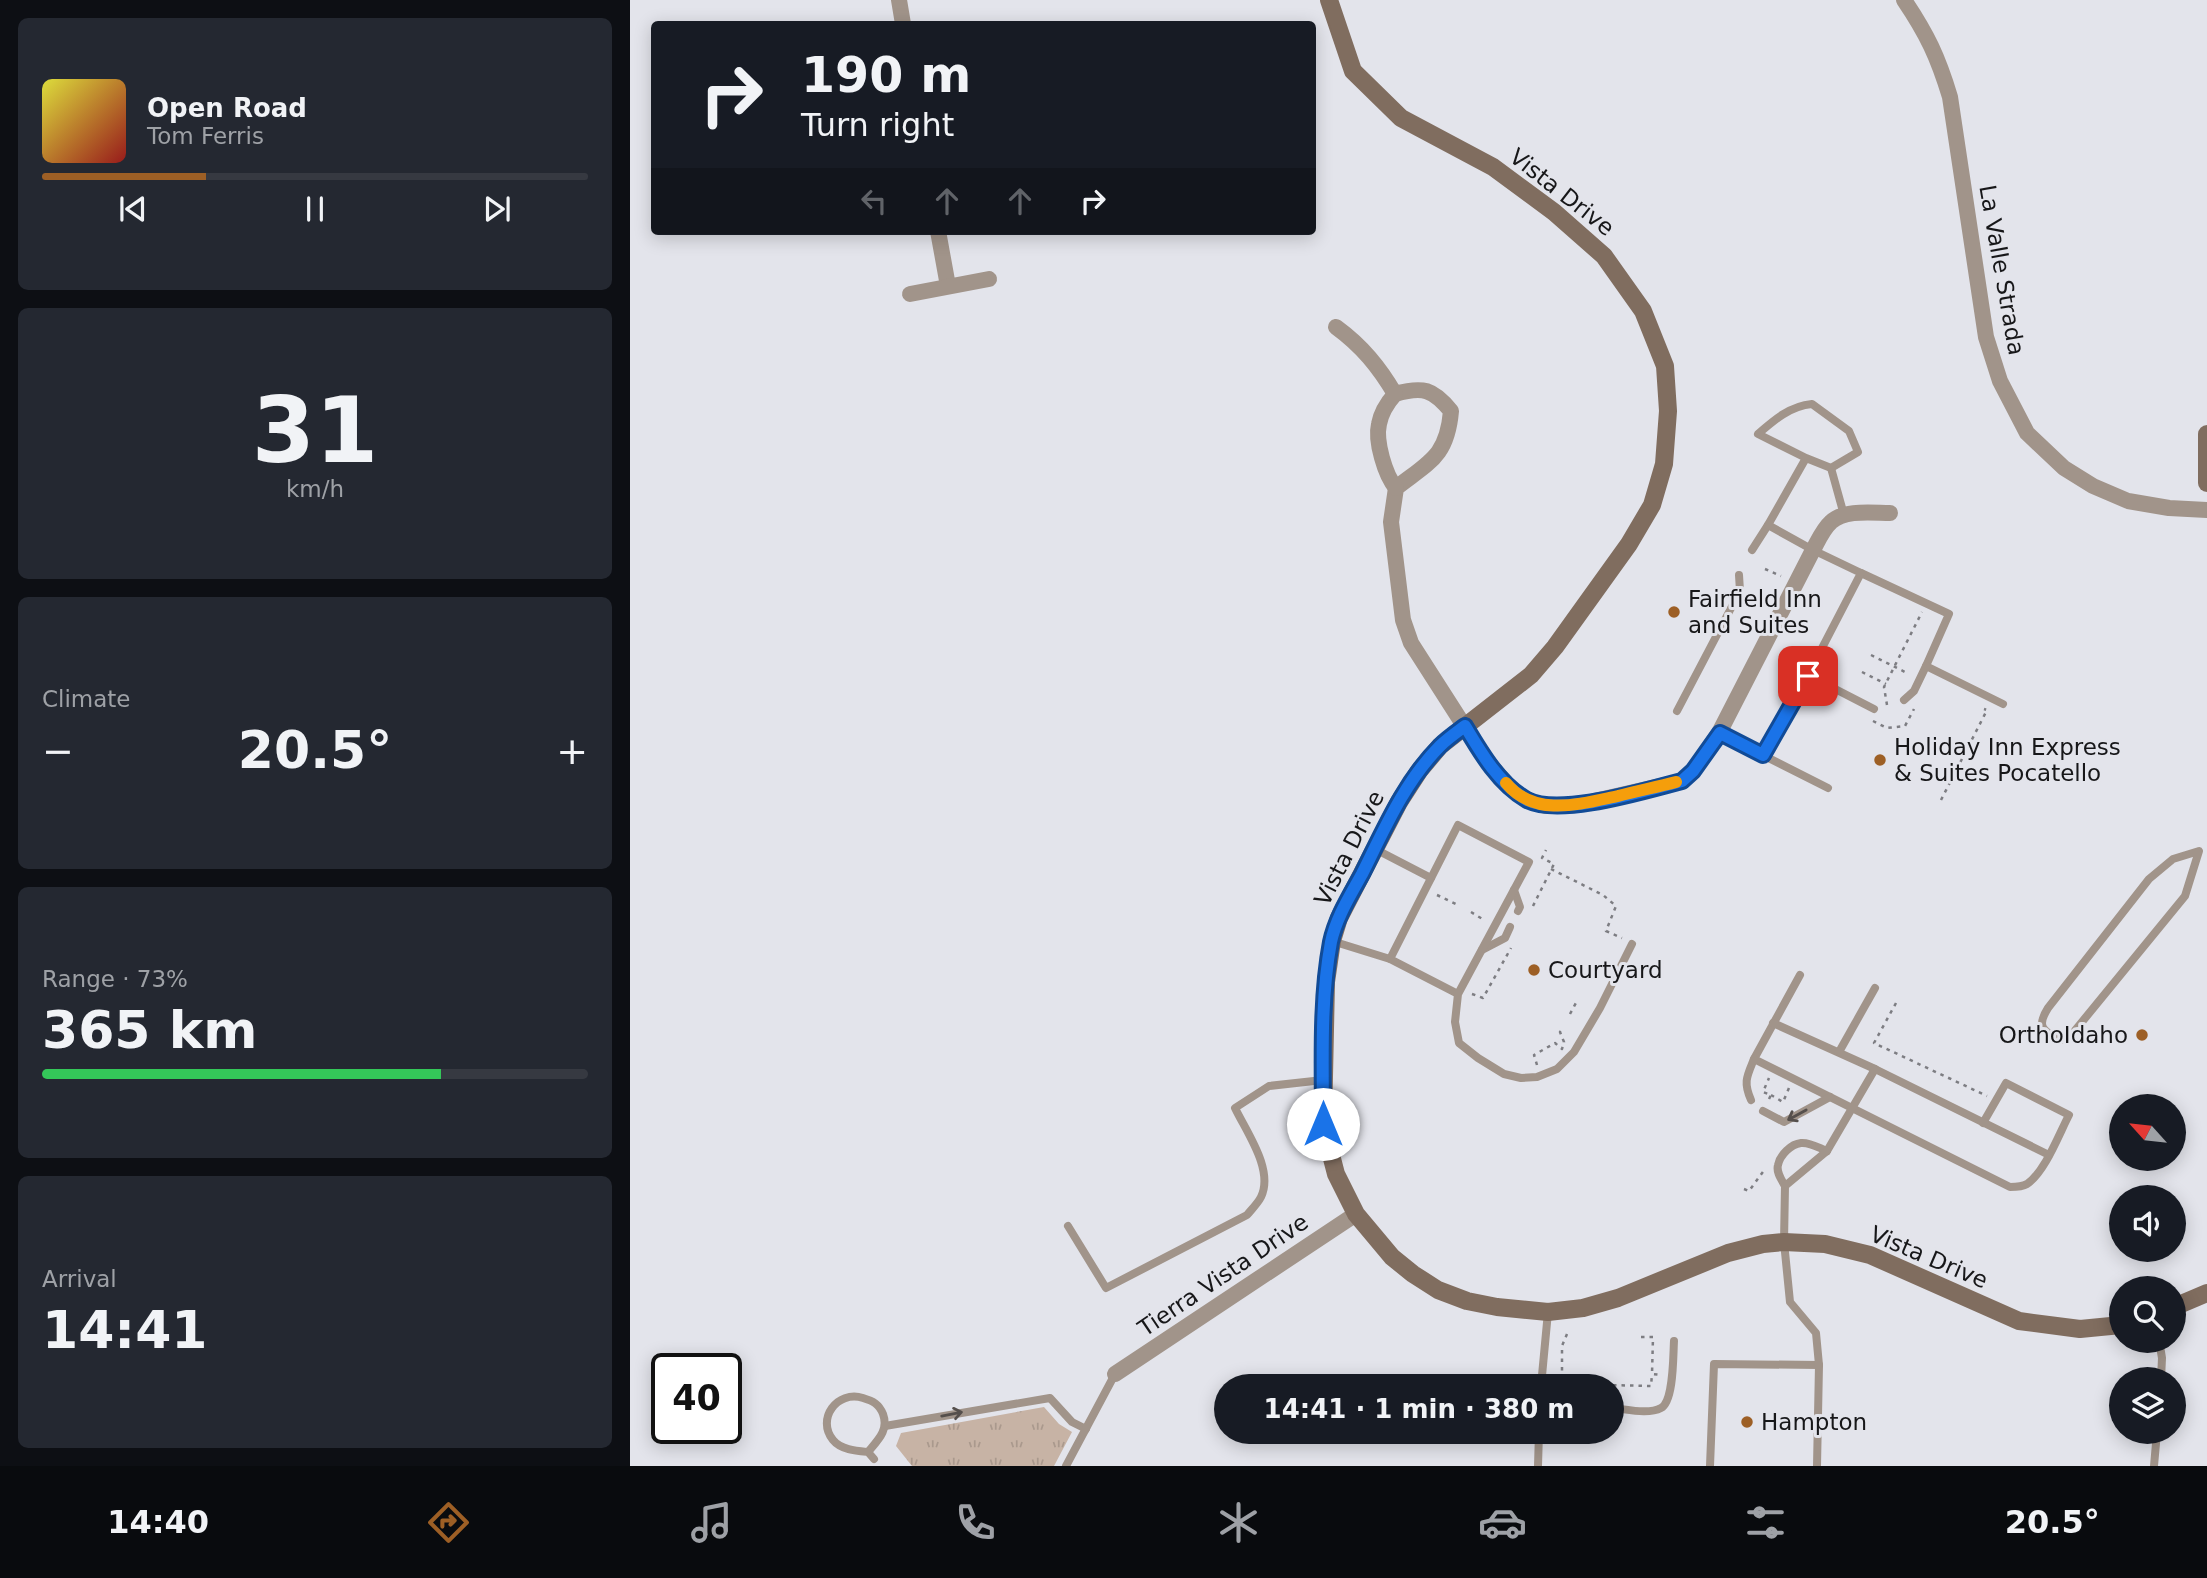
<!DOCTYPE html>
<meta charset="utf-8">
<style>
body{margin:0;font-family:"DejaVu Sans",sans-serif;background:#242831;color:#f1f3f6;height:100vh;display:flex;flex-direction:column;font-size:26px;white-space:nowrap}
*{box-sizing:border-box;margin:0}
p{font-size:23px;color:#9ea1a6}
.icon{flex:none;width:38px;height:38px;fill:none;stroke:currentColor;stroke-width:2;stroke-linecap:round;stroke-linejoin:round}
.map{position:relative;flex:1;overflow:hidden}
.panel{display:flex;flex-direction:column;gap:18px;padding:18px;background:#0d0f14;width:630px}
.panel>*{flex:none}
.top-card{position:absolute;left:21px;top:21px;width:665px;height:214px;border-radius:7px;box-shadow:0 4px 18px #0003;background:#171b24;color:#f1f3f6;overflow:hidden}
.needle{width:46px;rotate:297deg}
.fabs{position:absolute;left:1479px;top:1094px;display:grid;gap:14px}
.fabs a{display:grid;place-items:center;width:77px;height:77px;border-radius:50%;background:#171b24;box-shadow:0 4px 18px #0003;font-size:35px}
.speed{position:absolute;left:21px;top:1353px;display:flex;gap:14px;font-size:35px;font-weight:700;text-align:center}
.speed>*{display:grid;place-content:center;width:91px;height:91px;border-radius:50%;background:#171b24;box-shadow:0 4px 18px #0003;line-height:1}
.speed .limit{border:4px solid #111;border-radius:10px;background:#fff;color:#111}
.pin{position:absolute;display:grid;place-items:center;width:60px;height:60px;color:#fff;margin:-30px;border-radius:14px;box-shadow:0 4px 10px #0006}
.me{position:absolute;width:77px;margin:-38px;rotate:0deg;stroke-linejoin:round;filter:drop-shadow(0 0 5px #0008)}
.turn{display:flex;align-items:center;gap:24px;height:147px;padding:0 35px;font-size:32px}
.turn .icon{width:91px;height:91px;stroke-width:2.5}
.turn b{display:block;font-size:49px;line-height:60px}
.lanes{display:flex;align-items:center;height:66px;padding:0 35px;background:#0003;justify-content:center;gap:35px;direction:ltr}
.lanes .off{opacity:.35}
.big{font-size:52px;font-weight:700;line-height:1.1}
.panel .widget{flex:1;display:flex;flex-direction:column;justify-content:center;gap:10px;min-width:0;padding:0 24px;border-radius:10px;background:#242831}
.panel .dial{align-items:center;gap:0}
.dial b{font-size:91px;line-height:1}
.song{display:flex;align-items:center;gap:21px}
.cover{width:84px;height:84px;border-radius:10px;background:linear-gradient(135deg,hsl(60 70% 55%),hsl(0 70% 35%))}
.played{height:7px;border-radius:4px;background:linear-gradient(90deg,#9d5f25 30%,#363941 30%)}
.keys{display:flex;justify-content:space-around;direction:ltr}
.heat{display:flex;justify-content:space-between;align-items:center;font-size:38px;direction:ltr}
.charge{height:10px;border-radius:5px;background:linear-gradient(90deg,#34c759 73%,#363941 0)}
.trip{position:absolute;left:584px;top:1374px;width:410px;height:70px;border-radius:35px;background:#171b24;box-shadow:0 4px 18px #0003;font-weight:700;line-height:70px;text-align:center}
.tab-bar{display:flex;height:112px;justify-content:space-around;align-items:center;background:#090b0e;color:#9ea1a6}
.tab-bar .icon{width:49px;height:49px}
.tab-bar .on{color:#9d5f25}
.tab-bar b{font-size:32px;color:#f1f3f6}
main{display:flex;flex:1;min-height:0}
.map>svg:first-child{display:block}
</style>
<main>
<section class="panel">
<div class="widget">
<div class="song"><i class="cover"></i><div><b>Open Road</b><p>Tom Ferris</p></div></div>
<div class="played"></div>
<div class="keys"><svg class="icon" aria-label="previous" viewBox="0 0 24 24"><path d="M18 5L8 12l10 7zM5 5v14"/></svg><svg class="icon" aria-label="pause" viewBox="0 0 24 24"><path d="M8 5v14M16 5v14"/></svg><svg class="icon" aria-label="next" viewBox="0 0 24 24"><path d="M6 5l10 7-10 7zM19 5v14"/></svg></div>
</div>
<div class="widget dial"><b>31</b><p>km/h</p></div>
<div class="widget"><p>Climate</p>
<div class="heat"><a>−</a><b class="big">20.5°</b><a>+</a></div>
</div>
<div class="widget"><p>Range · 73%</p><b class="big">365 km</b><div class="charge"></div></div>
<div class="widget"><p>Arrival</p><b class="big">14:41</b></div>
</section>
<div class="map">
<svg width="1577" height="1466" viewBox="0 0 1577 1466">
<defs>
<pattern id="grass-tufts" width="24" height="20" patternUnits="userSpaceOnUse" patternTransform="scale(1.75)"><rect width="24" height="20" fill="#c7b3a5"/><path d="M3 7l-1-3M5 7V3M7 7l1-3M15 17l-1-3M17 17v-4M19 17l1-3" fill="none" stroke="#aa998d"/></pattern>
</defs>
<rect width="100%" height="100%" fill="#e3e4eb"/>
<!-- grass -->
<polygon fill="url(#grass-tufts)" points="414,1407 429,1424 442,1432 424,1466 282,1466 266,1446 271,1433"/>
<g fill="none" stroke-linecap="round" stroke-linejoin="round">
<!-- path -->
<g stroke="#7d7d82" stroke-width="2.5" stroke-dasharray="3.5 5" stroke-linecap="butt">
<polyline points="1135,569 1151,576"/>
<polyline points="1241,655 1279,674"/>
<polyline points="1232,672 1256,684"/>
<polyline points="1257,705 1254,687 1292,612"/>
<polyline points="1243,721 1257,728 1275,726 1284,709"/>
<polyline points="1311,800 1357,710 1354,709"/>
<polyline points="921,869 973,895 986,906 976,931 992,938"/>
<polyline points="807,895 826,904"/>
<polyline points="903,906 924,864 912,858 916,850"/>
<polyline points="841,912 854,920"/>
<polyline points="842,994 853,998 881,948"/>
<polyline points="1266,1003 1244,1043 1357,1096"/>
<polyline points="940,1014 947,1001"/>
<polyline points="907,1065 904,1055 925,1043 932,1049 934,1042 930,1032 932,1030"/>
<polyline points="1141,1095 1153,1102 1159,1088"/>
<polyline points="1139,1099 1141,1095 1133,1092 1139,1078"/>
<polyline points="1114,1189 1119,1191 1135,1169"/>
<polyline points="937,1334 932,1346 932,1384 1021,1386 1022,1374"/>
<polyline points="1011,1337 1023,1337 1022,1374 1032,1375"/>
</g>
<!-- lane -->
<g stroke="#a1948a" stroke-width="8">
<polyline points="1201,468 1214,515"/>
<polyline points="1122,550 1138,525"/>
<polyline points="1231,573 1319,614 1296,666 1373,704"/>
<polyline points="1178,675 1244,709"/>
<polyline points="1274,700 1284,691 1296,666"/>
<polyline points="1047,711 1110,591 1109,575"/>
<polyline points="1089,733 1198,788"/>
<path d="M1133,755l45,-80 53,-102 -48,-23 -45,-25 38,-67 -48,-24c16,-14 32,-28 54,-30l37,27 9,21 -27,16 -25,-10"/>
<polyline points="745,849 801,878"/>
<path d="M1569,851l-14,45 -108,132 -10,12h-8c-16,-10 -23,-13 -11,-32l101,-129 24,-20z"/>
<polyline points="884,890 890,907 888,911"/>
<polyline points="702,941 760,959"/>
<polyline points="852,950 875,938 880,927"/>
<path d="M1170,975l-46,84 256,128c6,0 12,0 17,-3 18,-12 32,-50 42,-69l-63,-32 -23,40"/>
<polyline points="828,994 760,959 828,825 899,862 828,994 825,1022 829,1043 848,1058 874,1074 891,1078 907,1077 927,1069 944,1052 970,1008 1002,944"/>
<polyline points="1143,1023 1245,1069"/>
<polyline points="1209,1052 1245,988"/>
<path d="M1121,1100c-8,-18 -4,-24 3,-41"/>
<polyline points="1133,1111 1154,1122 1200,1097"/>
<path d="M1155,1186c-4,-7 -9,-14 -7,-21 2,-10 13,-21 23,-22 9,-1 18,5 26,8"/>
<path d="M438,1226l38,62 141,-73c5,-6 11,-12 14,-18 13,-27 -14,-64 -26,-89l34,-22 54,-6"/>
<polyline points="1529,1340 1532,1358 1531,1379"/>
<polyline points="911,1386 918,1312"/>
<path d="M982,1408c14,1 36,7 49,0 13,-7 12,-52 13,-67"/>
<polyline points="255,1426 420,1398 442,1422 456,1429"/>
<path d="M238,1452c-11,-1 -27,-2 -35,-12 -17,-21 4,-50 30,-42 10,3 16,6 20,16 6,16 -5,26 -15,38l6,7"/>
<polyline points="436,1466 485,1374"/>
<polyline points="908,1466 909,1432"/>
<polyline points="1080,1466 1084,1364 1189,1365"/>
<polyline points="1187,1466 1189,1365 1186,1333 1160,1302 1154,1242 1155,1186 1197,1151 1245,1069 1419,1155"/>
<polyline points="1524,1466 1527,1432"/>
</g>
<!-- street -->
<g stroke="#a1948a" stroke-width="16">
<polyline points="269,0 273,24"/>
<path d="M1274,0c23,34 34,57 46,97l36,240 14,44 27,52 37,35 29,18 35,15 41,7 38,2"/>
<polyline points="308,231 318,286"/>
<polyline points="280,294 359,279"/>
<path d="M706,327c26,19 43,40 59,67 28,-8 38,-5 56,17 -4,46 -22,51 -55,77l-5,34 12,98 8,23 73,114 26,31 19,13 17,5 31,-1 105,-24 11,-10 26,-38 94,-183c5,-9 10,-21 18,-28 14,-13 42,-9 59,-9"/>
<path d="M765,394c-7,8 -14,19 -16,30 -4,17 6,51 17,64"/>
<polyline points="485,1374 726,1214"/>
</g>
<!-- secondary -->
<g stroke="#806d5f" stroke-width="18">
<polyline points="699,0 723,71 771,118 863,167 924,212 974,256 1013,311 1035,366 1038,411 1034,464 1022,505 999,544 925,647 901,675 810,746 789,771 769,802 709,918 702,941 696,982 693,1124 706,1174 726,1214 762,1257 783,1274 808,1290 837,1301 867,1307 918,1312 953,1308 988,1298 1098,1253 1133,1244 1154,1242 1195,1244 1240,1255 1389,1321 1450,1329 1491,1325"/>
<polyline points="1577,434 1577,483"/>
<polyline points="1544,1307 1577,1293"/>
</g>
</g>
<!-- one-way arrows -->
<defs><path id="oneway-shaft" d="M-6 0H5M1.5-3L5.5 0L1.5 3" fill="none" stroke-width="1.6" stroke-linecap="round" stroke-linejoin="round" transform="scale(1.75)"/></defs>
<g stroke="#554f4c">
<use href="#oneway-shaft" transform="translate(1167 1115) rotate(151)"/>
<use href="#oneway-shaft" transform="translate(322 1414) rotate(-11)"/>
</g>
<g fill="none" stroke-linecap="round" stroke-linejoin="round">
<!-- route casing -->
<g stroke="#114b97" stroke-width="18">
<path id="route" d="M693,1124c0,-60 -3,-123 8,-182 5,-24 19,-46 31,-68 22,-44 43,-93 78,-128 7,-7 17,-14 25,-20 16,27 34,58 62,74 33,17 119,-10 155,-19l11,-10 27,-38 43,22 45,-79"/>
</g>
<!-- route -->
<use href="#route" stroke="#1a73e8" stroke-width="12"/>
<!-- slow -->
<path stroke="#f59e0b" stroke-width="12" d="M876,783c29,35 74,21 112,13 19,-5 39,-9 58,-14"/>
</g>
<!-- markers -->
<g fill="#9d5f25" stroke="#e3e4eb" stroke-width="2.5">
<circle cx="1044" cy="612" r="7"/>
<circle cx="1250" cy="760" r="7"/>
<circle cx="904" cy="970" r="7"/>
<circle cx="1512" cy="1035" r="7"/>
<circle cx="1117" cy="1422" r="7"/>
</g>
<g text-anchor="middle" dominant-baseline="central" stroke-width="6" stroke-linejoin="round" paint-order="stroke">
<!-- street labels -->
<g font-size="23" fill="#171719" stroke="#e3e4eb">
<text transform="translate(932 192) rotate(38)">Vista Drive</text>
<text transform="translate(1372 270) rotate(80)">La Valle Strada</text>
<text transform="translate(719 848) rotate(-63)">Vista Drive</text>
<text transform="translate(1299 1257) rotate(23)">Vista Drive</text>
<text transform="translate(593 1275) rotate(-34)">Tierra Vista Drive</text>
</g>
<!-- poi labels -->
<g font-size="23" fill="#171719" stroke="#e3e4eb" text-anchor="start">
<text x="1058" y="599">Fairfield Inn<tspan x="1058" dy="26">and Suites</tspan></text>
<text x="1264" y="747">Holiday Inn Express<tspan x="1264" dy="26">&amp; Suites Pocatello</tspan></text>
<text x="918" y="970">Courtyard</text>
<text x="1498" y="1035" text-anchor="end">OrthoIdaho</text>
<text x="1131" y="1422">Hampton</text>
</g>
</g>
</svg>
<div class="fabs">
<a><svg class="needle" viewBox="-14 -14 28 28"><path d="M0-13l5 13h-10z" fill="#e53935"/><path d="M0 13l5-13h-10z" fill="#9ea1a6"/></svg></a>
<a><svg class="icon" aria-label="sound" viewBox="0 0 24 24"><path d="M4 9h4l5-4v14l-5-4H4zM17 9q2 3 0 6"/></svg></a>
<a><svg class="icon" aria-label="search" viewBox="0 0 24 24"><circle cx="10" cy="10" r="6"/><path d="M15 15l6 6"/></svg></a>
<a><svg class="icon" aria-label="layers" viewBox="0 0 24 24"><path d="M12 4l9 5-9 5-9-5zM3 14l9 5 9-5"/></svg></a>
</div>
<div class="speed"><div class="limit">40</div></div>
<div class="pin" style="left:1178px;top:676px;background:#d93025"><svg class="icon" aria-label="arrive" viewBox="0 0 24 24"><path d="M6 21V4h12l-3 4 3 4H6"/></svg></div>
<svg class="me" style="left:693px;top:1124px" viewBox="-20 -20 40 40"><circle r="19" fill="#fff"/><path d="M0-13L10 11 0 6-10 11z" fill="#1a73e8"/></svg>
<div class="trip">14:41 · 1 min · 380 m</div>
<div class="top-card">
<div class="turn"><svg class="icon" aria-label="right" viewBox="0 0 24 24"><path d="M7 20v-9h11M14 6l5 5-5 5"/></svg><div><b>190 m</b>Turn right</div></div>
<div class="lanes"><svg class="icon off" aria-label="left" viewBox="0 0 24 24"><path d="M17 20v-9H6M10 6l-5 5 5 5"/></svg><svg class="icon off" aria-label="ahead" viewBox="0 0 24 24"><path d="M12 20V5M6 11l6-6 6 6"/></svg><svg class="icon off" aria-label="ahead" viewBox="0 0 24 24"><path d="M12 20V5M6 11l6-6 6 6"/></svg><svg class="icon" aria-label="right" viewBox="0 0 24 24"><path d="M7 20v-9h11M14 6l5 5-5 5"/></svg></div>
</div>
</div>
</main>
<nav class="tab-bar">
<b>14:40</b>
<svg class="icon on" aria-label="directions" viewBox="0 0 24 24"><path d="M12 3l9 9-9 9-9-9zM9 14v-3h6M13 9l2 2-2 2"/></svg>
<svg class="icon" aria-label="music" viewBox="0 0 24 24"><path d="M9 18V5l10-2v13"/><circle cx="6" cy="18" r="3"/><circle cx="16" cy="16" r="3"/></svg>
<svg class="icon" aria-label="phone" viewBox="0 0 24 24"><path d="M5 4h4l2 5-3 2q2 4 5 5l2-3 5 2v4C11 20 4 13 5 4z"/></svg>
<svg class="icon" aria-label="climate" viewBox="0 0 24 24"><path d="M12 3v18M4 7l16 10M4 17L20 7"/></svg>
<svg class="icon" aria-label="car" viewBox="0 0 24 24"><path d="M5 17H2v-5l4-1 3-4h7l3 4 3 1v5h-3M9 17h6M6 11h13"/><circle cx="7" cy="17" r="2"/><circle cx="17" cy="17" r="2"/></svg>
<svg class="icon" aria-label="filters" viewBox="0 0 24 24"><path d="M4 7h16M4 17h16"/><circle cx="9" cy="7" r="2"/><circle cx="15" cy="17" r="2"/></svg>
<b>20.5°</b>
</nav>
